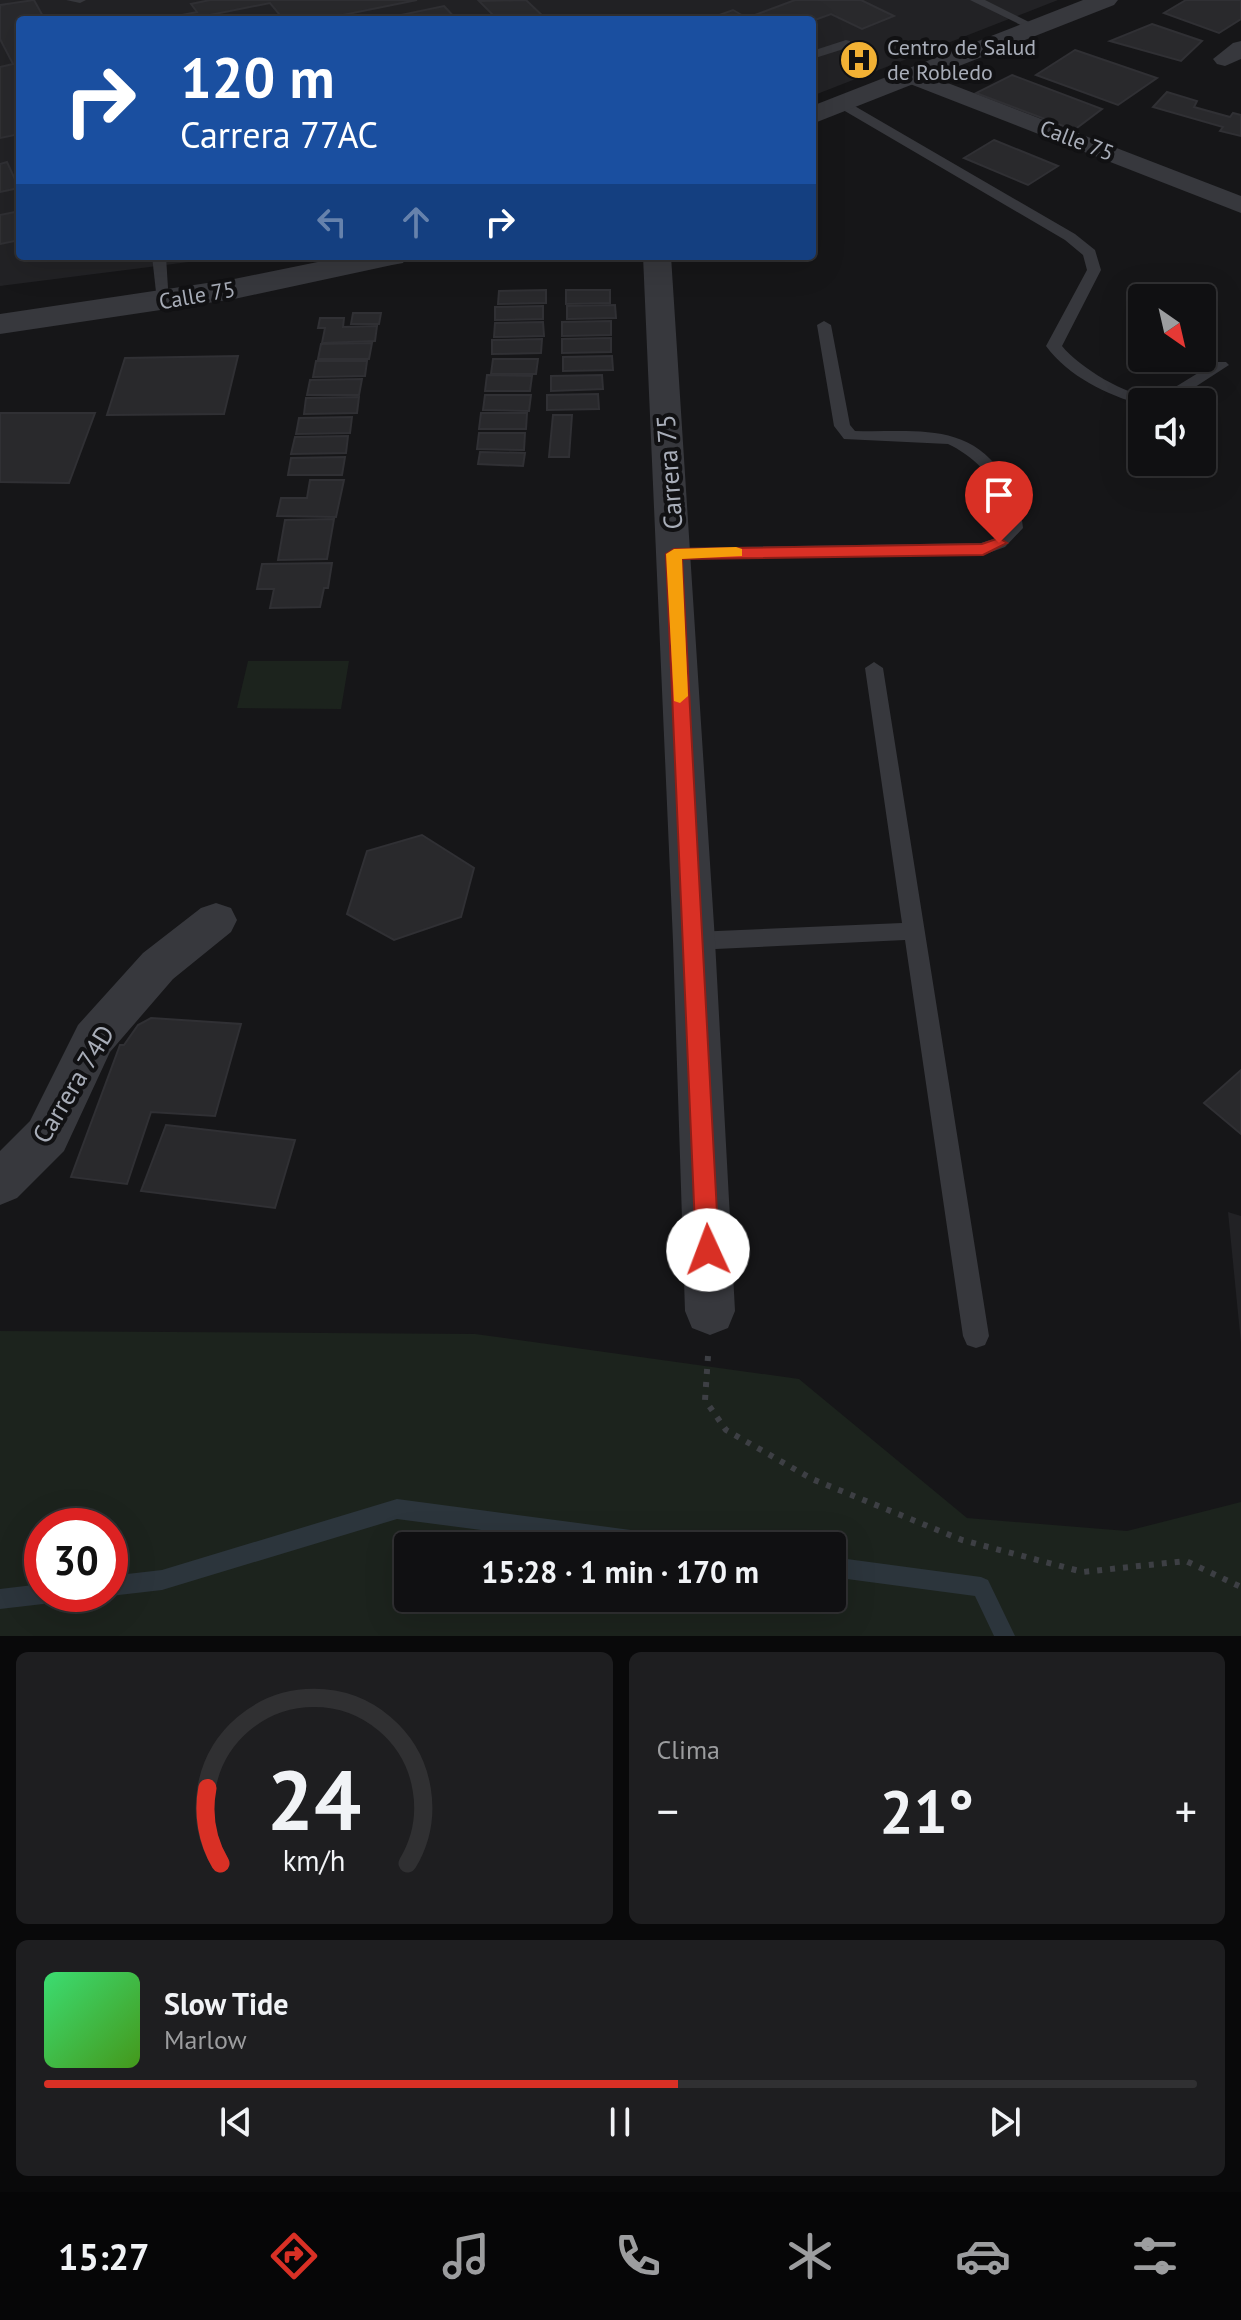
<!DOCTYPE html>
<html lang="es">
<meta charset="utf-8">
<style>
body{margin:0;font-family:"PT Sans",sans-serif;background:#1e1e20;color:#f1f3f6;height:100vh;display:flex;flex-direction:column;font-size:30px;white-space:nowrap}
*{box-sizing:border-box;margin:0}
p{font-size:26px;color:#9c9d9f}
.icon{flex:none;width:44px;height:44px;fill:none;stroke:currentColor;stroke-width:2;stroke-linecap:round;stroke-linejoin:round}
.map{position:relative;height:1636px;overflow:hidden}
.sheet{display:flex;flex-direction:column;gap:16px;padding:16px;background:#09090a;flex:1}
.sheet>*{flex:none}
.guide{position:absolute;left:16px;top:16px;width:800px;height:244px;border-radius:8px;box-shadow:0 8px 32px #0002,0 0 0 2px #303032;background:#1a4fa0;color:#fff;overflow:hidden}
.needle{width:52px;rotate:146deg}
.buttons{position:absolute;left:1128px;top:284px;display:grid;gap:16px}
.buttons a{display:grid;place-items:center;width:88px;height:88px;border-radius:8px;background:#101012;box-shadow:0 8px 32px #0002,0 0 0 2px #303032;font-size:40px}
.speed{position:absolute;left:24px;top:1508px;display:flex;gap:16px;font-size:40px;font-weight:700;text-align:center}
.speed>*{display:grid;place-content:center;width:104px;height:104px;border-radius:50%;background:#101012;box-shadow:0 8px 32px #0002,0 0 0 2px #303032;line-height:1}
.speed .limit{border:12px solid #d22;background:#fff;color:#111}
.pin{position:absolute;display:grid;place-items:center;width:68px;height:68px;color:#fff;margin:-82px -34px;border-radius:50% 50% 50% 0;rotate:-45deg;box-shadow:0 0 8px #0007}
.pin .icon{rotate:45deg}
.me{position:absolute;width:88px;margin:-44px;rotate:358deg;stroke-linejoin:round;filter:drop-shadow(0 0 6px #0008)}
.turn{display:flex;align-items:center;gap:28px;height:168px;padding:0 32px;font-size:36px}
.turn .icon{width:104px;height:104px;stroke-width:2.5}
.turn b{display:block;font-size:56px;line-height:68px}
.lanes{display:flex;align-items:center;height:76px;padding:0 32px;background:#0003;justify-content:center;gap:40px;direction:ltr}
.lanes .off{opacity:.35}
.big{font-size:60px;font-weight:600;line-height:1.1}
.sheet .widget{flex:1;display:flex;flex-direction:column;justify-content:center;gap:12px;min-width:0;padding:0 28px;border-radius:12px;background:#1e1e20}
.sheet .dial{align-items:center;gap:0}
.dial svg{height:208px;overflow:visible;fill:none;stroke:#303032;stroke-width:7;stroke-linecap:round;text-anchor:middle}
.dial text{fill:#f1f3f6;stroke:none}
.song{display:flex;align-items:center;gap:24px}
.cover{width:96px;height:96px;border-radius:12px;background:linear-gradient(135deg,hsl(140 70% 55%),hsl(100 70% 35%))}
.played{height:8px;border-radius:4px;background:linear-gradient(90deg,#d93025 55%,#303032 55%)}
.keys{display:flex;justify-content:space-around;direction:ltr}
.heat{display:flex;justify-content:space-between;align-items:center;font-size:44px;direction:ltr}
.sheet .tiles{flex:1;display:grid;gap:16px;grid-template-columns:1fr 1fr}
.widget:last-child{grid-column:span 2}
.trip{position:absolute;left:394px;top:1532px;width:452px;height:80px;border-radius:8px;background:#101012;box-shadow:0 8px 32px #0002,0 0 0 2px #303032;font-weight:600;line-height:80px;text-align:center}
.dock{display:flex;height:128px;justify-content:space-around;align-items:center;background:#060607;color:#9c9d9f}
.dock .icon{width:56px;height:56px}
.dock .current{color:#d93025}
.dock b{font-size:36px;color:#f1f3f6}
.map>svg:first-child{display:block}
</style>
<div class="map">
<svg width="1241" height="1636" viewBox="0 0 1241 1636">
<rect width="100%" height="100%" fill="#161618"/>
<!-- built -->
<g fill="#222225">
<polygon points="0,0 1058,0 812,96 812,20 20,20 20,256 236,256 0,286"/>
<polygon points="1228,1212 1241,1216 1241,1343"/>
</g>
<!-- green -->
<g fill="#1c231d" fill-rule="evenodd">
<polygon points="248,661 349,661 341,709 237,708"/>
<path d="M0,1331l475,3 324,45 168,139 160,13 114,-29v134h-1241zM42,1526h68v68h-68zM408,1546h424v52h-424z"/>
</g>
<g fill="none" stroke-linecap="round" stroke-linejoin="round">
<!-- stream -->
<g fill="#2c353c" fill-rule="evenodd">
<polygon points="397,1499 676,1536 683,1539 686,1546 603,1546 397,1519 162,1590 110,1596 106,1594 110,1594 110,1576 162,1570"/>
<polygon points="832,1557 981,1577 988,1580 1015,1636 994,1636 975,1596 832,1577"/>
<polygon points="42,1584 42,1594 53,1594 50,1601 43,1604 0,1609 0,1589"/>
</g>
</g>
<!-- building -->
<g fill="#29292c" stroke="#303034" stroke-width="2">
<polygon points="34,0 45,20 20,20 20,134 0,138 0,67 13,64 0,39 0,5"/>
<polygon points="210,0 417,0 318,20 284,20 270,3 200,17 202,20 157,20 197,12 191,4"/>
<polygon points="526,0 547,20 498,20 479,1"/>
<polygon points="795,0 861,0 894,16 862,29 831,14 812,21 711,18 733,10 747,18"/>
<polygon points="1186,0 1241,0 1241,19 1219,33 1164,13"/>
<polygon points="444,6 457,20 377,20"/>
<polygon points="1152,24 1202,41 1181,61 1110,41"/>
<polygon points="1075,50 1157,78 1118,105 1036,75"/>
<polygon points="1012,75 1102,109 1074,130 976,93"/>
<polygon points="1167,92 1197,101 1194,107 1230,117 1233,113 1241,115 1241,136 1220,131 1223,127 1153,107"/>
<polygon points="994,140 1058,166 1028,185 964,158"/>
<polygon points="7,162 19,188 0,192 0,164"/>
<polygon points="20,211 20,240 0,244 0,215"/>
<polygon points="546,290 546,303 498,304 499,291"/>
<polygon points="566,290 610,290 610,303 566,304"/>
<polygon points="615,305 616,318 567,319 567,306"/>
<polygon points="543,306 543,319 495,320 495,307"/>
<polygon points="353,313 381,313 379,324 351,324"/>
<polygon points="320,318 344,318 343,327 377,326 375,341 322,343 325,328 318,328"/>
<polygon points="611,321 611,335 562,336 562,322"/>
<polygon points="543,322 544,336 494,337 495,323"/>
<polygon points="611,338 611,352 562,353 562,339"/>
<polygon points="542,339 541,353 492,354 492,340"/>
<polygon points="372,343 369,359 318,359 321,344"/>
<polygon points="238,356 224,414 107,415 125,358"/>
<polygon points="612,356 613,370 563,371 563,357"/>
<polygon points="493,359 538,359 536,374 491,374"/>
<polygon points="316,361 367,361 365,376 313,377"/>
<polygon points="487,375 532,376 530,391 485,391"/>
<polygon points="602,375 603,389 551,391 551,376"/>
<polygon points="362,379 359,395 307,395 310,380"/>
<polygon points="598,394 599,409 547,410 547,395"/>
<polygon points="485,395 531,395 529,411 483,410"/>
<polygon points="359,397 357,413 304,414 306,398"/>
<polygon points="0,413 95,413 69,483 0,482"/>
<polygon points="481,413 527,413 526,429 479,429"/>
<polygon points="553,415 572,415 569,457 549,457"/>
<polygon points="352,417 350,433 296,434 299,418"/>
<polygon points="479,433 525,433 524,450 477,449"/>
<polygon points="348,436 346,453 291,454 295,437"/>
<polygon points="480,452 525,453 523,466 478,464"/>
<polygon points="345,457 342,475 288,475 291,458"/>
<polygon points="310,480 344,480 336,517 277,516 281,498 307,498"/>
<polygon points="334,519 327,559 278,560 285,520"/>
<polygon points="332,563 328,588 324,588 320,607 270,608 274,589 257,589 262,564"/>
<polygon points="422,835 474,868 461,917 394,940 347,914 367,851"/>
<polygon points="151,1018 241,1024 215,1116 151,1112 127,1184 71,1177 120,1045 124,1045 138,1025"/>
<polygon points="1241,1070 1241,1134 1204,1103"/>
<polygon points="166,1125 295,1140 275,1208 141,1191"/>
</g>
<g fill="none" stroke-linecap="round" stroke-linejoin="round">
<!-- path -->
<polyline stroke="#3d3f44" stroke-width="6" stroke-dasharray="5 8" stroke-linecap="butt" points="708,1356 705,1400 726,1430 812,1479 962,1540 1083,1572 1186,1561 1241,1587"/>
<!-- service -->
<g fill="#37383d" fill-rule="evenodd">
<polygon points="66,0 86,0 80,3"/>
<polygon points="970,0 985,0 1043,29 1033,31"/>
<polygon points="846,40 850,41 850,47 812,59 812,51"/>
<path d="M838,101h8l229,133 20,16 6,20 -39,76c17,21 69,54 97,51l57,-35h10l3,3 -57,37h-30v3c-36,-11 -73,-28 -96,-59l41,-76 -4,-15 -18,-15 -227,-133z"/>
<polygon points="152,256 166,256 169,304 159,304 157,301"/>
<path d="M824,321l7,4 19,100 5,6c56,2 110,-10 146,41 15,22 19,30 22,56l-18,19 -22,8 -315,3 -3,-4 3,-4 6,-2 307,-5 12,-4 13,-12c0,-8 0,-20 -2,-27 -9,-23 -34,-46 -56,-56l-104,-5 -10,-13 -17,-101z"/>
<polygon points="874,662 883,668 989,1336 985,1345 976,1348 967,1345 963,1336 905,940 694,950 686,947 683,941 686,935 694,932 902,923 865,668"/>
</g>
<!-- minor -->
<g fill="#37383d" fill-rule="evenodd">
<polygon points="1241,41 1241,59 1225,66 1217,64 1213,59 1233,43"/>
<polygon points="914,70 1241,196 1241,213 905,82 902,77 905,72"/>
<polygon points="643,256 671,256 715,941 735,1311 728,1328 710,1335 692,1328 685,1311 673,941"/>
<polygon points="216,903 231,908 237,920 231,932 173,979 110,1052 64,1151 17,1198 0,1205 0,1151 30,1121 78,1025 143,953 201,908"/>
</g>
<!-- tertiary -->
<g fill="#37383d" fill-rule="evenodd">
<polygon points="1083,0 1118,0 1114,5 812,124 812,106"/>
<polygon points="347,256 407,256 403,263 392,265 234,299 0,334 0,314 234,279"/>
</g>
</g>
<!-- route -->
<polygon fill="#d93025" stroke="#8d1f18" stroke-width="2" points="999,538 1007,543 983,555 682,559 719,1250 716,1257 708,1260 700,1257 696,1250 666,554 674,549 982,544"/>
<!-- slow -->
<polygon fill="#f59e0b" points="736,547 742,549 742,556 682,559 688,696 680,703 674,701 666,554 674,549"/>
<!-- icons -->
<defs>
<g id="hospital-disc" transform="scale(2)"><circle r="9.5" fill="#f2b134" stroke="#111113"/><path d="M-5-5h3v3.5h4V-5h3V5h-3V1.5h-4V5h-3Z" fill="#111"/></g>
</defs>
<g fill-rule="evenodd">
<use href="#hospital-disc" x="859" y="60"/>
</g>
<g text-anchor="middle" dominant-baseline="central" stroke-width="8" stroke-linejoin="round" paint-order="stroke">
<!-- far-poi labels -->
<g font-size="22" fill="#a8adb8" stroke="#111113" text-anchor="start">
<text x="887" y="47">Centro de Salud<tspan x="887" dy="25">de Robledo</tspan></text>
</g>
<!-- far-street labels -->
<g font-size="22" fill="#a8adb8" stroke="#111113">
<text transform="translate(1077 140) rotate(21)">Calle 75</text>
<text transform="translate(197 295) rotate(-10)">Calle 75</text>
</g>
<!-- street labels -->
<g font-size="26" fill="#a8adb8" stroke="#111113">
<text transform="translate(669 472) rotate(-94)">Carrera 75</text>
<text transform="translate(73 1084) rotate(-59)">Carrera 74D</text>
</g>
</g>
</svg>
<div class="buttons">
<a><svg class="needle" viewBox="-14 -14 28 28"><path d="M0-13l5 13h-10z" fill="#e53935"/><path d="M0 13l5-13h-10z" fill="#9c9d9f"/></svg></a>
<a><svg class="icon" aria-label="sound" viewBox="0 0 24 24"><path d="M4 9h4l5-4v14l-5-4H4zM17 9q2 3 0 6"/></svg></a>
</div>
<div class="speed"><div class="limit">30</div></div>
<div class="pin" style="left:999px;top:543px;background:#d93025"><svg class="icon" aria-label="arrive" viewBox="0 0 24 24"><path d="M6 21V4h12l-3 4 3 4H6"/></svg></div>
<svg class="me" style="left:708px;top:1250px" viewBox="-20 -20 40 40"><circle r="19" fill="#fff"/><path d="M0-13L10 11 0 6-10 11z" fill="#d93025"/></svg>
<div class="trip">15:28 · 1 min · 170 m</div>
<div class="guide">
<div class="turn"><svg class="icon" aria-label="right" viewBox="0 0 24 24"><path d="M7 20v-9h11M14 6l5 5-5 5"/></svg><div><b>120 m</b>Carrera 77AC</div></div>
<div class="lanes"><svg class="icon off" aria-label="left" viewBox="0 0 24 24"><path d="M17 20v-9H6M10 6l-5 5 5 5"/></svg><svg class="icon off" aria-label="ahead" viewBox="0 0 24 24"><path d="M12 20V5M6 11l6-6 6 6"/></svg><svg class="icon" aria-label="right" viewBox="0 0 24 24"><path d="M7 20v-9h11M14 6l5 5-5 5"/></svg></div>
</div>
</div>
<section class="sheet">
<div class="tiles">
<div class="widget dial"><svg viewBox="0 0 100 80">
<path d="M14 69A42 42 0 1 1 86 69"/>
<path d="M14 69A42 42 0 0 1 9 40" stroke="#d93025"/>
<text x="50" y="56" font-size="32" font-weight="700">24</text>
<text x="50" y="72" font-size="11">km/h</text>
</svg></div>
<div class="widget"><p>Clima</p>
<div class="heat"><a>−</a><b class="big">21°</b><a>+</a></div>
</div>
<div class="widget">
<div class="song"><i class="cover"></i><div><b>Slow Tide</b><p>Marlow</p></div></div>
<div class="played"></div>
<div class="keys"><svg class="icon" aria-label="previous" viewBox="0 0 24 24"><path d="M18 5L8 12l10 7zM5 5v14"/></svg><svg class="icon" aria-label="pause" viewBox="0 0 24 24"><path d="M8 5v14M16 5v14"/></svg><svg class="icon" aria-label="next" viewBox="0 0 24 24"><path d="M6 5l10 7-10 7zM19 5v14"/></svg></div>
</div>
</div>
</section>
<nav class="dock">
<b>15:27</b>
<svg class="icon current" aria-label="directions" viewBox="0 0 24 24"><path d="M12 3l9 9-9 9-9-9zM9 14v-3h6M13 9l2 2-2 2"/></svg>
<svg class="icon" aria-label="music" viewBox="0 0 24 24"><path d="M9 18V5l10-2v13"/><circle cx="6" cy="18" r="3"/><circle cx="16" cy="16" r="3"/></svg>
<svg class="icon" aria-label="phone" viewBox="0 0 24 24"><path d="M5 4h4l2 5-3 2q2 4 5 5l2-3 5 2v4C11 20 4 13 5 4z"/></svg>
<svg class="icon" aria-label="climate" viewBox="0 0 24 24"><path d="M12 3v18M4 7l16 10M4 17L20 7"/></svg>
<svg class="icon" aria-label="car" viewBox="0 0 24 24"><path d="M5 17H2v-5l4-1 3-4h7l3 4 3 1v5h-3M9 17h6M6 11h13"/><circle cx="7" cy="17" r="2"/><circle cx="17" cy="17" r="2"/></svg>
<svg class="icon" aria-label="filters" viewBox="0 0 24 24"><path d="M4 7h16M4 17h16"/><circle cx="9" cy="7" r="2"/><circle cx="15" cy="17" r="2"/></svg>
</nav>
